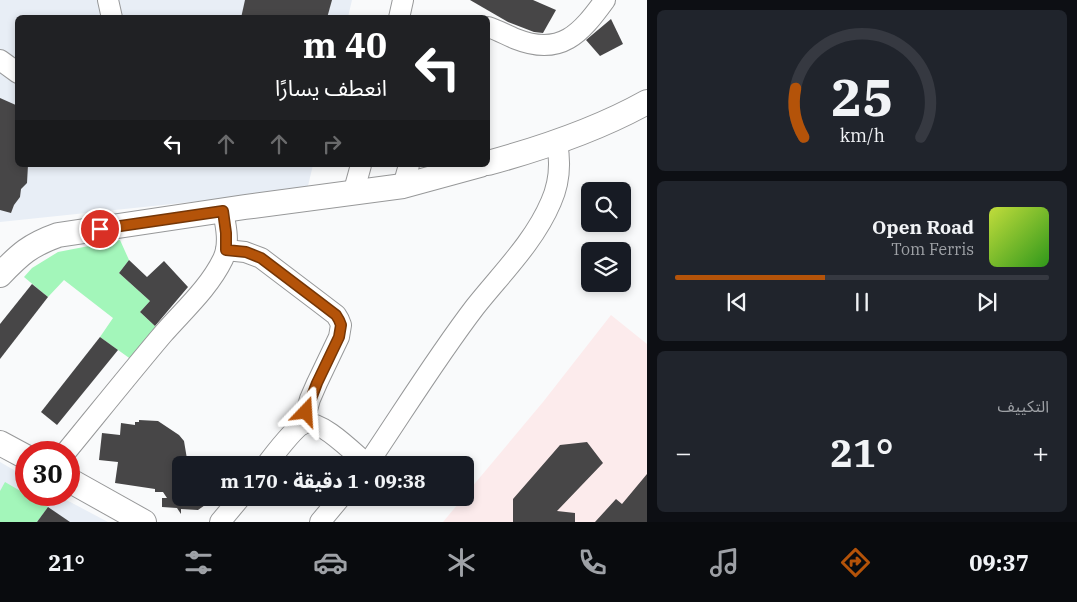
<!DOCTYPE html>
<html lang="ar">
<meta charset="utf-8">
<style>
body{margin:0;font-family:"IBM Plex Serif","Noto Sans Arabic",serif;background:#20242c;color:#f1f3f6;direction:rtl;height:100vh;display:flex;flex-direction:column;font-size:19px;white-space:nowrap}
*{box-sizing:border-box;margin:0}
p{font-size:16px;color:#9ea1a6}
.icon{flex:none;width:28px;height:28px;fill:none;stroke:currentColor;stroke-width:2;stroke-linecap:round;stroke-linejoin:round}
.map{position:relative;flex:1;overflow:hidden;direction:ltr}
.drawer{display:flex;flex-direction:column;gap:10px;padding:10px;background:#0d0f14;width:430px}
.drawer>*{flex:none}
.hud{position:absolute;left:15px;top:15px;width:475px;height:152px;border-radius:8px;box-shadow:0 2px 8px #0003;direction:rtl;background:#202124;color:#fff;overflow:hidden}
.buttons{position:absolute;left:581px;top:182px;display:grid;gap:10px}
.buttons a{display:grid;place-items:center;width:50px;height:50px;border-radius:8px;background:#171b24;box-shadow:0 2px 8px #0003;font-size:25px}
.speed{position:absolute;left:15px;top:441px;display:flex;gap:10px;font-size:25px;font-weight:700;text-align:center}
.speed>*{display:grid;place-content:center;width:65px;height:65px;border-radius:50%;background:#171b24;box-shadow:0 2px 8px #0003;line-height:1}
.speed .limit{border:8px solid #d22;background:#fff;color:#111}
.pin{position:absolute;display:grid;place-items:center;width:42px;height:42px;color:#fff;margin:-21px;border:2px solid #fff;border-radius:50%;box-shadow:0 1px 5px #0007}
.me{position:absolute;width:55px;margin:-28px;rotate:20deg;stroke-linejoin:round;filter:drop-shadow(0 0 4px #0008)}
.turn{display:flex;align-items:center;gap:18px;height:105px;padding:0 20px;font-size:22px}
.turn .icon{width:65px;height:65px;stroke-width:2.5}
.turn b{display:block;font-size:35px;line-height:42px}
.lanes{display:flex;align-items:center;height:48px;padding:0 20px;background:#0003;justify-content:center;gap:25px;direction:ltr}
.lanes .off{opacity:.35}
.big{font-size:38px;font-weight:800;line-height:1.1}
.drawer .tile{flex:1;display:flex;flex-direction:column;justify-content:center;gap:8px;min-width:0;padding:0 18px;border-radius:8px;background:#20242c}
.drawer .dial{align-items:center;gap:0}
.dial svg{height:130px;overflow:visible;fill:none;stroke:#363941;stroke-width:7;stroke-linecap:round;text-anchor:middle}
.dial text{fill:#f1f3f6;stroke:none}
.song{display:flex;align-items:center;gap:15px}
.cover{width:60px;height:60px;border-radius:8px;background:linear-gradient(135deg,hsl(70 70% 55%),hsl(110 70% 35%))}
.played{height:5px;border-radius:2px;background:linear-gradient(90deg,#b45309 40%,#363941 40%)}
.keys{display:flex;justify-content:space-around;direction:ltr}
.heat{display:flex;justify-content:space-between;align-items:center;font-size:28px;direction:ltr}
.trip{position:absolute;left:172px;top:456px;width:302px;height:50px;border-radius:8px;background:#171b24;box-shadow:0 2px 8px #0003;font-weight:800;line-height:50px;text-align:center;direction:rtl}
.tab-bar{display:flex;height:80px;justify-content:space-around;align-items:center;background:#090b0e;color:#9ea1a6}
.tab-bar .icon{width:35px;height:35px}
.tab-bar .current{color:#b45309}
.tab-bar b{font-size:22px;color:#f1f3f6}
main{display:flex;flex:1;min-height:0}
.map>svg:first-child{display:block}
</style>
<main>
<section class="drawer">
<div class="tile dial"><svg viewBox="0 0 100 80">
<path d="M14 69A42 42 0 1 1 86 69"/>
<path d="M14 69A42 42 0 0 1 9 39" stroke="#b45309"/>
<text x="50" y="56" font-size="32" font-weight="700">25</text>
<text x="50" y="72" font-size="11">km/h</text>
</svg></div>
<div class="tile">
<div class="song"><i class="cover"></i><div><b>Open Road</b><p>Tom Ferris</p></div></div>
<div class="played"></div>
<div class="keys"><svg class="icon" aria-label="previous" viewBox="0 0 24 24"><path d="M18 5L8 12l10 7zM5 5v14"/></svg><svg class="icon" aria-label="pause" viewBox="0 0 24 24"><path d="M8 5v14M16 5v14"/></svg><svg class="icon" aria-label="next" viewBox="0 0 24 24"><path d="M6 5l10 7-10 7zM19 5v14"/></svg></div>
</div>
<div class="tile"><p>التكييف</p>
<div class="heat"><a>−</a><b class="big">21°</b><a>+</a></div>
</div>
</section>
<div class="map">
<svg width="647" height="522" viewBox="0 0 647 522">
<rect width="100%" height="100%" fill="#f9fafb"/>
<!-- built -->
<g fill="#e8eef6">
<polygon points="0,0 352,0 348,17 18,18 18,165 313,165 307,190 0,222"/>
<polygon points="0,462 26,477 26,495 57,495 108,522 0,522"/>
</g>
<!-- medical -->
<polygon fill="#fcebec" points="611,315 647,344 647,522 443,522 463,498 466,498 466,494 543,402"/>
<!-- green -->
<g fill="#a3f6ba">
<polygon points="120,240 129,260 119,273 150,301 140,312 157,328 132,360 100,337 113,318 64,280 48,297 24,277 32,268 58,252"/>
<polygon points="5,482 48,507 37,522 0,522 0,491"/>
</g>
<!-- building -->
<g fill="#474647">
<polygon points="245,0 332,0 327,18 241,18"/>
<polygon points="470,0 533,0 556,10 543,33 534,32 508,22"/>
<polygon points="611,19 623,44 600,56 586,40"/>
<polygon points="0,98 18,106 18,165 28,165 27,183 21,189 20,197 14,205 11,213 0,210"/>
<polygon points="129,260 147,277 164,261 188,287 155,326 140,312 150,301 119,273"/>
<polygon points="32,284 48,297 0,359 0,324"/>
<polygon points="100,337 118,350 57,425 41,412"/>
<polygon points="139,420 158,421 179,435 184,441 188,465 181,465 181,498 215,498 198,510 181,509 181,514 177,508 162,507 162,498 167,498 163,492 155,492 155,489 115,483 118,462 99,460 102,433 120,435 121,423 135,425 135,422 139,422"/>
<polygon points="587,442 603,463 557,511 575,513 575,522 513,522 513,499 560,445"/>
<polygon points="647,474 647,522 595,522 616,499 622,504"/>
<polygon points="48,507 70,522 37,522"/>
</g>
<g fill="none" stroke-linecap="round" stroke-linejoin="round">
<!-- minor casing -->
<g stroke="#979899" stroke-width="22">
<g id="minor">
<polyline points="108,0 112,18"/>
<polyline points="399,18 403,0"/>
<path d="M488,27c10,3 18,8 28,12 45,18 65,-6 89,-39"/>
<polyline points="0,60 18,73"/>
<polyline points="403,186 409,165"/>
<polyline points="353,194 361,165"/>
<polyline points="226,250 245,252 261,258 319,302 336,315 339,320 341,325 339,337 317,383 310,399 303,424"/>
<path d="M66,452c32,-39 64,-79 97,-118 20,-23 46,-46 60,-75 7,-15 3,-33 0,-48"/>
<path d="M266,465c7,-9 28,-37 37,-41 16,-7 53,31 65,41"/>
<path d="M367,465c36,-53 69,-107 108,-158 27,-34 59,-65 76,-105 9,-20 10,-38 6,-59"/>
<polyline points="220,522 240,498"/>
<polyline points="320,522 340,498"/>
</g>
</g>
<!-- tertiary casing -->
<g stroke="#979899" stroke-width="26">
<g id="tertiary">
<path d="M488,163c55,-15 109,-33 159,-61"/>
<path d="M0,275c20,-21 30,-30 58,-40l187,-28 158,-21 77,-21"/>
<polyline points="0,443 26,457"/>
<polyline points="69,480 144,522"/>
</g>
</g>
<!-- minor -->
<use href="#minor" stroke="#fff" stroke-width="20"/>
<!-- tertiary -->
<use href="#tertiary" stroke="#fff" stroke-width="24"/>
</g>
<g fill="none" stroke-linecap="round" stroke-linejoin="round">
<!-- route casing -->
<g stroke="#753606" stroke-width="12">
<polyline id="route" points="100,229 223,211 226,233 226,250 246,252 261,258 319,302 336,315 339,320 341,325 339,337 317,383 306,412"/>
</g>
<!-- route -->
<use href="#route" stroke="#b45309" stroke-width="9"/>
</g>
</svg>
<div class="buttons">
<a><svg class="icon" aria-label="search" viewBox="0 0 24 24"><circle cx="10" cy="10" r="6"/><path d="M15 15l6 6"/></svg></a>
<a><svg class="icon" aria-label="layers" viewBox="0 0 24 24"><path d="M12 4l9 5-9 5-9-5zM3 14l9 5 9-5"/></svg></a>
</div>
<div class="speed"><div class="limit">30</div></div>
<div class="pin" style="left:100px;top:229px;background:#d93025"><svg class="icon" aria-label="arrive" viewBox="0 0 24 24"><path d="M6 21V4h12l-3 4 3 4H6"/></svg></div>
<svg class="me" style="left:306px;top:412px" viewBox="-20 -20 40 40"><path d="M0-17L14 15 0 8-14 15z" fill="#b45309" stroke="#fff" stroke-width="4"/></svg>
<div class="trip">09:38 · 1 دقيقة · 170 m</div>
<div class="hud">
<div class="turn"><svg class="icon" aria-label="left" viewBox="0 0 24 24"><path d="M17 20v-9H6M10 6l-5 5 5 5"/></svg><div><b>40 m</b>انعطف يسارًا</div></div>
<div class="lanes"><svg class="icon" aria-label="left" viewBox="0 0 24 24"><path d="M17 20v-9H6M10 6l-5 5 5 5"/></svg><svg class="icon off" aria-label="ahead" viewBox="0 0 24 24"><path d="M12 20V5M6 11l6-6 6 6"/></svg><svg class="icon off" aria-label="ahead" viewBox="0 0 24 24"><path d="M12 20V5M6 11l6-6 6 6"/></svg><svg class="icon off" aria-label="right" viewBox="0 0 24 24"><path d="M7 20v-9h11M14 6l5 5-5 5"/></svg></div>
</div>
</div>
</main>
<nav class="tab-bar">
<b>09:37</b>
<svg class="icon current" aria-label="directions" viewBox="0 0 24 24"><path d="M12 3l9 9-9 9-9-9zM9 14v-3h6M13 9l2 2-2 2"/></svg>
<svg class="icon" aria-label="music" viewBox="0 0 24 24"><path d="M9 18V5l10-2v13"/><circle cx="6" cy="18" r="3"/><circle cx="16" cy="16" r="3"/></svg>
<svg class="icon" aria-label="phone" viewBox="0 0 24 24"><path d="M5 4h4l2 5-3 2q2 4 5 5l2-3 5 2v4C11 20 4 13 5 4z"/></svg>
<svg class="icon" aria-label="climate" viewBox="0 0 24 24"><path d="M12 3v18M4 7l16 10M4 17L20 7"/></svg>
<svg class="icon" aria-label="car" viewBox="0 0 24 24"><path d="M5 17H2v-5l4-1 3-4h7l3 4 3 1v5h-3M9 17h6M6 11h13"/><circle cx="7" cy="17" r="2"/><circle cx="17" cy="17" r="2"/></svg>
<svg class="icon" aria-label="filters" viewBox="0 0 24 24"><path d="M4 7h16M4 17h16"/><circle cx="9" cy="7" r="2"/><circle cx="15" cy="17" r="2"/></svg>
<b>21°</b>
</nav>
